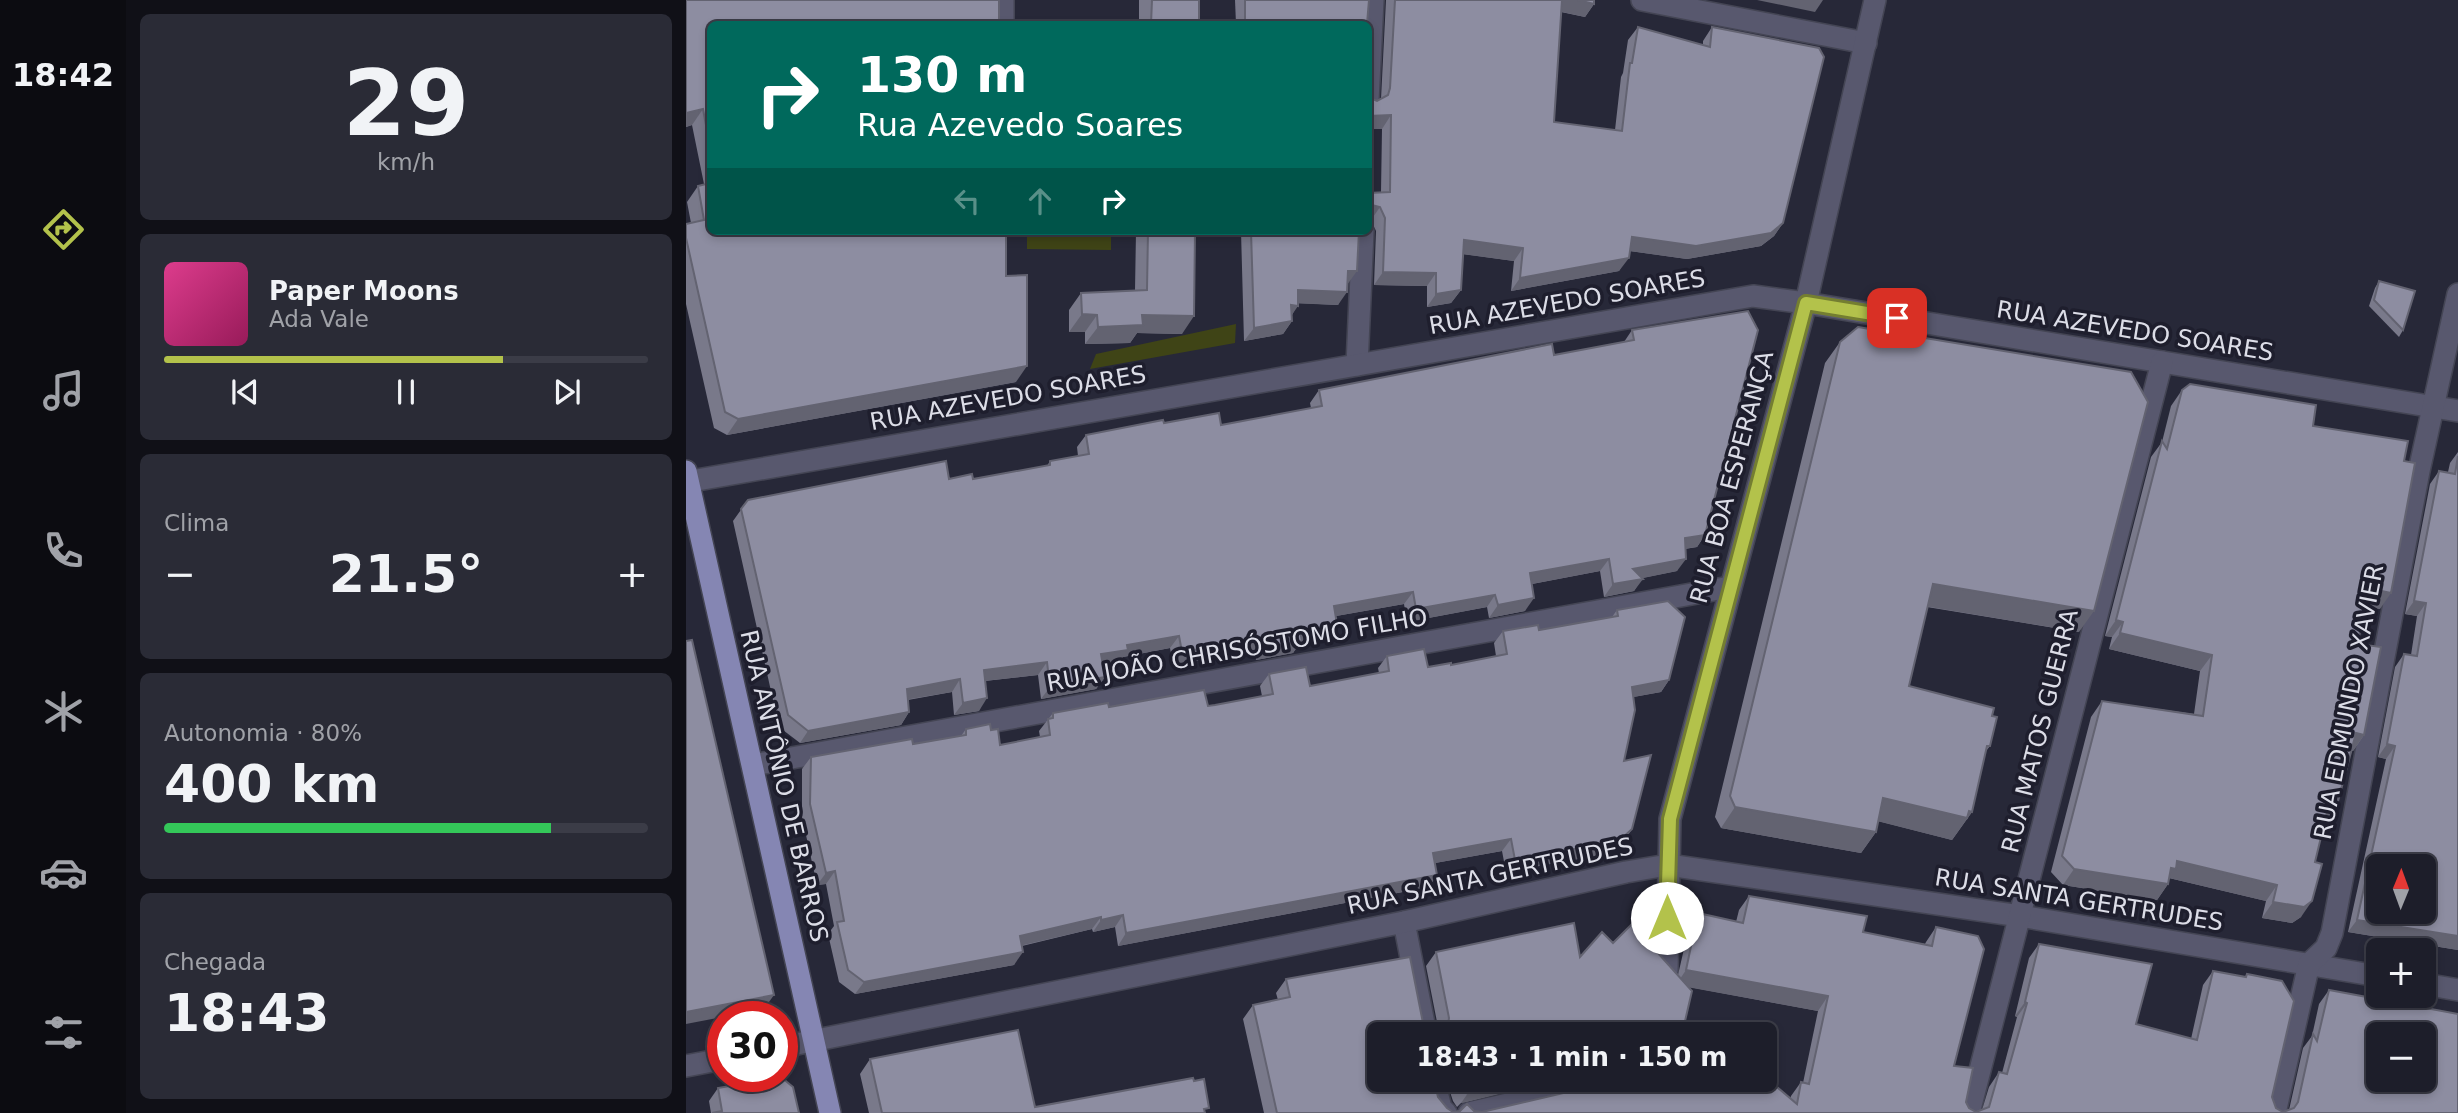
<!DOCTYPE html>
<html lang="pt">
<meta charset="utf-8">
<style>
body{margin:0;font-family:"DejaVu Sans",sans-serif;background:#2a2b36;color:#f1f3f6;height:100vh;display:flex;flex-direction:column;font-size:26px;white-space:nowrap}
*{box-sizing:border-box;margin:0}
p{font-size:23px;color:#a0a2a8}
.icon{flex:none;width:38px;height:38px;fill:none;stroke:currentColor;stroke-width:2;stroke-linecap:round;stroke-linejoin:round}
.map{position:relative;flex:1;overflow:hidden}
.details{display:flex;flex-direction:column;gap:14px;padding:14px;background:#101017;width:560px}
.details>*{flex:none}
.guide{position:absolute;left:21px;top:21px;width:665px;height:214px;border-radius:10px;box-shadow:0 4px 10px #0003,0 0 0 2px #3b3c47;background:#00695c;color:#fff;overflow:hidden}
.needle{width:46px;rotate:1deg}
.buttons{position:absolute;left:1680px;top:854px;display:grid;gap:14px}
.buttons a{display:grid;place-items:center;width:70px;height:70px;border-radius:10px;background:#1d1e2a;box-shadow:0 4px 10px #0003,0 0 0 2px #3b3c47;font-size:35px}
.speed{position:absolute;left:21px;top:1001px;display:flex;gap:14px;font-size:35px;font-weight:700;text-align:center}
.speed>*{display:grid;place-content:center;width:91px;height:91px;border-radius:50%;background:#1d1e2a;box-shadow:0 4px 10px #0003,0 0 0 2px #3b3c47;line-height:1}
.speed .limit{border:10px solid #d22;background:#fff;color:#111}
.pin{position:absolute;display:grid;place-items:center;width:60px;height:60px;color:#fff;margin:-30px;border-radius:14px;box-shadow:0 4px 10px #0006}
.me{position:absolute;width:77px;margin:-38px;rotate:0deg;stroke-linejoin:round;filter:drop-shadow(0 0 5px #0008)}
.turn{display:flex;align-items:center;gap:24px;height:147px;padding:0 35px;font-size:32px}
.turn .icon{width:91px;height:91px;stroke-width:2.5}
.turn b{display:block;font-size:49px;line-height:60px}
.lanes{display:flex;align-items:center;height:66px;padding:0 35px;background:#0003;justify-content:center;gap:35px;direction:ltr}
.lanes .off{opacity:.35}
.big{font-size:52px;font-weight:600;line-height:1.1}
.details .widget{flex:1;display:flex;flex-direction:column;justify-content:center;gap:10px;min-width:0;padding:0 24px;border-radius:10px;background:#2a2b36}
.details .dial{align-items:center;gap:0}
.dial b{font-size:91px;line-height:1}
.song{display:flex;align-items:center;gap:21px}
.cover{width:84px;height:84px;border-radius:10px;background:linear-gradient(135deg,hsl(330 70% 55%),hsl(330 70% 35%))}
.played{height:7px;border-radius:4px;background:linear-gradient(90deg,#b3c24b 70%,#3b3c47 70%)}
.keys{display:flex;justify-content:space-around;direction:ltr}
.heat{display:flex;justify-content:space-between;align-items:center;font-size:38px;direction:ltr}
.charge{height:10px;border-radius:5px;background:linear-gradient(90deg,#34c759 80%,#3b3c47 0)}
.trip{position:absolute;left:681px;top:1022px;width:410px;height:70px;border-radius:10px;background:#1d1e2a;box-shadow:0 4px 10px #0003,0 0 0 2px #3b3c47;font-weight:600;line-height:70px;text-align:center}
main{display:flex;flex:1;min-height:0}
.dock{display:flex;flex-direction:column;width:126px;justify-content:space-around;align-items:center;background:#0c0c11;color:#a0a2a8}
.dock .icon{width:49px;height:49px}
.dock .on{color:#b3c24b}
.dock b{font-size:32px;color:#f1f3f6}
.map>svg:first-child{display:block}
</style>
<main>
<nav class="dock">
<b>18:42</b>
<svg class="icon on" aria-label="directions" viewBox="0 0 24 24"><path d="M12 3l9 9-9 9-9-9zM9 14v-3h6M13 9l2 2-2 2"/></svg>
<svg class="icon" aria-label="music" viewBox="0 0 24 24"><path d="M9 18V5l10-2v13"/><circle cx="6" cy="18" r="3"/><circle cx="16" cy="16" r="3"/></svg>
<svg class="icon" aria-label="phone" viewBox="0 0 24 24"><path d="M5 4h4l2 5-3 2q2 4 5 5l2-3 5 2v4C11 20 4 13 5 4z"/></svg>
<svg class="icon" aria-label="climate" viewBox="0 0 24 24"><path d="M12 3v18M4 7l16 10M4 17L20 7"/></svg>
<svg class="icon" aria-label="car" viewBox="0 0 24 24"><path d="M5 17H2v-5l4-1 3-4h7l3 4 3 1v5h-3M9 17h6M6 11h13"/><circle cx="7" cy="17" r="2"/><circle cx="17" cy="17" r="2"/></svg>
<svg class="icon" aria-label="filters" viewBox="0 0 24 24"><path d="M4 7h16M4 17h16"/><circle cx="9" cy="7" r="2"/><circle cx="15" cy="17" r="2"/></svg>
</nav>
<section class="details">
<div class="widget dial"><b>29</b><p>km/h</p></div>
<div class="widget">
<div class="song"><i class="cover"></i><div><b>Paper Moons</b><p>Ada Vale</p></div></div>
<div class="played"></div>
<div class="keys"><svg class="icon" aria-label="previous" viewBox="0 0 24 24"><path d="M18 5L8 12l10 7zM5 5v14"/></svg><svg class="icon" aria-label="pause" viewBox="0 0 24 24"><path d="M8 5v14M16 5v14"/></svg><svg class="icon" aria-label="next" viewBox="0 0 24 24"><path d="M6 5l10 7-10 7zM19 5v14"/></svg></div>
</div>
<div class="widget"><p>Clima</p>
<div class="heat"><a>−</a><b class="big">21.5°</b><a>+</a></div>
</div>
<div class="widget"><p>Autonomia · 80%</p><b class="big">400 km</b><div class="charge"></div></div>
<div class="widget"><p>Chegada</p><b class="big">18:43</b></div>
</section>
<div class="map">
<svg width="1772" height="1113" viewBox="0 0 1772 1113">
<rect width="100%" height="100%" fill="#272838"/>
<!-- green -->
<g fill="#3f4416">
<polygon points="341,231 425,231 425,250 341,249"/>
<polygon points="550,324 549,343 404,369 410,354"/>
</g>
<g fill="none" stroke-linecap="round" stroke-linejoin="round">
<!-- minor casing -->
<g stroke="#444554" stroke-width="24">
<g id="minor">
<polyline points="317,0 317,24"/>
<polyline points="956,0 1180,43"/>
<polyline points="682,101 687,0"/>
<polyline points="671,365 677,231"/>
<polyline points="0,482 1067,296 1120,303 1772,411"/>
<polyline points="67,765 1044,587"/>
<polyline points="718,922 740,1034"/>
<polyline points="981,971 984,819 1120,303 1189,0"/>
<polyline points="1738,984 1772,990"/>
<polyline points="96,1047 718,922 940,872 982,865 1334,916 1692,976"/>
<polyline points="0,1066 37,1059"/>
<polyline points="748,1080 755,1108 760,1113"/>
<polyline points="783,1113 925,1080"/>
<polyline points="1283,1113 1476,362"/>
<polyline points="1589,1113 1623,964 1640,948 1646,933 1733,471 1772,294"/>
</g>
</g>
<!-- major casing -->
<g stroke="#444554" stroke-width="24">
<polyline id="major" points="0,471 144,1113"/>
</g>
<!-- minor -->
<use href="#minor" stroke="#58586e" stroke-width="21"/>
<!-- major -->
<use href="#major" stroke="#8586b3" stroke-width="21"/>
</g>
<!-- wall -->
<g fill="#79798a" fill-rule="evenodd">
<polygon points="0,0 24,24 24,231 320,276 330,382 41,435 28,428 0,304 0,224 5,223 1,202 12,186 18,184 6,125 0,127"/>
<rect x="453" y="0" width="60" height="24"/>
<polygon points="549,0 683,0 681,24 550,24"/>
<polygon points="700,0 908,0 908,4 899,17 875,12 868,122 929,130 935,77 937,73 942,40 952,27 1017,45 1017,41 1026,27 1097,223 1088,236 1075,246 1001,259 944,251 933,271 825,291 828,261 777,254 775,290 765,303 741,307 741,286 688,285 690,231 685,220 695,192 696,129 684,98 691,101 695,99"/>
<polygon points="450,231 509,231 496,334 451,333 444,343 399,344 399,332 383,332 383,310 395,293 449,291"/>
<polygon points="555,231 673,231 661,285 652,305 612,303 606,315 606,321 597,334 558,341"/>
<polygon points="1693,281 1717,330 1713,337 1683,306 1689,288"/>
<polygon points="946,330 1019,535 1011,547 999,549 991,571 956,578 948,591 918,597 914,571 846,584 839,611 803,618 801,607 721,622 718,604 650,616 642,636 615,641 607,653 570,660 568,650 487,665 484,648 437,657 433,663 417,665 419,677 410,689 355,699 352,675 299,681 293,711 268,715 266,692 222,700 223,712 215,725 114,743 93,727 47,521 62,500 263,479 287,479 361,466 364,461 392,456 391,447 400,435 478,423 535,425 625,408 624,403 633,390 868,355 938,342"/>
<polygon points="1154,342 1393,632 1241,607 1223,686 1306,716 1304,746 1300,751 1286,812 1266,840 1192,821 1190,832 1175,853 1035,828 1029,817 1139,363"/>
<polygon points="1496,390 1627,426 1694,609 1678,605 1672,644 1678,735 1667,751 1666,751 1639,825 1638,825 1615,917 1606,923 1576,918 1580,901 1483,878 1482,884 1471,900 1377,885 1365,872 1405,717 1416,701 1508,714 1514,671 1423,649 1426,637 1419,636 1465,457 1476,442 1485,406"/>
<polygon points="1772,452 1772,950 1662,932 1700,759 1692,757 1709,667 1718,654 1725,655 1731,616 1719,614 1744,484 1753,471 1762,472 1764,463"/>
<polygon points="931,610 983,680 975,692 947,697 938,761 946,829 938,841 925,853 820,872 816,851 749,863 751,875 743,887 432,946 429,927 407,932 406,929 336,946 328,965 169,994 153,982 142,934 148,926 140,884 131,885 116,817 116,769 125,757 227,744 275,736 280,729 305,730 314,745 354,737 353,731 367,713 423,707 522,706 576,696 574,686 583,674 624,686 693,673 692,668 701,656 742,667 765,665 810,656 808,643 817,631 853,630 926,617"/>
<path d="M1063,896l114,36 62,12 1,-2 10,-15 18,139 12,36 3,6 7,4 6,-2 7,-23 10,-15 3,1 15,-56 -2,-1 14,-58 10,-14 97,80 55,15 12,-54 10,-14 32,6 2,-3 25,123 4,11 7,4 6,-2 14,-62 9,-12 7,-32 10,-14 129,123h-1194l-21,-94 10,-14 25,-5 -2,-7 10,-14 137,44 8,9h8l-13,-66 10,-14 144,5 33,-14 65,32 11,-48 9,-14 38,9 3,-12zM1003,987l129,24 -15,72 -2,-1 -10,14 -1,3 -308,13h-29l-6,-4 -9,-11 -59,-63h303z"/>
<polygon points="184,1059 349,1107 508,1081 519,1113 183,1113 174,1074"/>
<polygon points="760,1080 870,1080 775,1103 771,1107 767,1101"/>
<polygon points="32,1088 113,1113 25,1113 23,1101"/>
</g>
<!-- shaded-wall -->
<g fill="#636371">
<polygon points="874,0 892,0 908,4 899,17 867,10"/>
<polygon points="1071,0 1137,0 1129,12"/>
<polygon points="17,109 6,125 0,127 0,113"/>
<polygon points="705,115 696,129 682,129 682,116"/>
<polygon points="686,205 694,207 685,220 682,220 682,207"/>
<polygon points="1097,223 1088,236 1075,246 1001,259 936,250 946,237"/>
<polygon points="778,240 837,248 828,261 768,253"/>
<polygon points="943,258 933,271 825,291 834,278"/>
<polygon points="662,271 671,271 661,285"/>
<polygon points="697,272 750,273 741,286 688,285"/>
<polygon points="612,290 661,292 652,305 602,303"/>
<polygon points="775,290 765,303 741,307 750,294"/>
<polygon points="605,305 612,306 603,319"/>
<polygon points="396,314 411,315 399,332 383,332"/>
<polygon points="456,315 508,316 496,334 451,333 444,343 399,344 412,327"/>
<polygon points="606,321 597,334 558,341 568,328"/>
<polygon points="341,366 330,382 41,435 52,419"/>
<polygon points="1019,535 1011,547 990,550 999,538"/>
<polygon points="923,559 914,571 836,586 844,573"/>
<polygon points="1000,559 991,571 938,582 947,569"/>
<polygon points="957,579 948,591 918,597 927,584"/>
<polygon points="1247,584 1408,611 1393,632 1232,605"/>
<polygon points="1681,588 1705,593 1694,609 1670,604"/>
<polygon points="727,592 718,604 639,618 648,606"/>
<polygon points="809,595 801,607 721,622 730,609"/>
<polygon points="848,598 839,611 803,618 812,605"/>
<polygon points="1728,601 1740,603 1731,616 1719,614"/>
<polygon points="1430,620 1437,622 1426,637 1419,636"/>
<polygon points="651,624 642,636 615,641 607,653 570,660 578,648 614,631"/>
<polygon points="1434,633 1526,655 1514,671 1423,649"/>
<polygon points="493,636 484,648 437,657 433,663 407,666 415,654 441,645"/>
<polygon points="577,638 568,650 487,665 496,652"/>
<polygon points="361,662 352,675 289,682 298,670"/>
<polygon points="419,677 410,689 355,699 364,687"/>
<polygon points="274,679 266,692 212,701 221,689"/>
<polygon points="983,680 975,692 937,699 946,687"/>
<polygon points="301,698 293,711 268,715 277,703"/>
<polygon points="223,712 215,725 114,743 122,731"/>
<polygon points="1670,733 1678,735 1667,751 1659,749"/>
<polygon points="1701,744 1709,746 1700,759 1692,757"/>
<polygon points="1197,798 1286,812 1266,840 1183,819"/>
<polygon points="1049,807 1190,832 1175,853 1035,828"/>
<polygon points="1642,808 1650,809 1639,825 1631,823"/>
<polygon points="946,829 938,841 925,853 820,872 829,860"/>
<polygon points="825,839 816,851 738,865 747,853"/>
<polygon points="1491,861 1591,885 1580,901 1483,878 1482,884 1471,900 1377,885 1388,869 1485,868"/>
<polygon points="149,871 140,884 131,885 140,873"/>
<polygon points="751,875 743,887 432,946 440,933"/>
<polygon points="1626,901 1615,917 1606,923 1576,918 1587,902"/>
<polygon points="437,915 429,927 407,932 415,920"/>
<polygon points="415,917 406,929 325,948 334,936"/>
<polygon points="1671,920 1772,936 1772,950 1662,932"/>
<polygon points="337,952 328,965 169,994 178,982"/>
<polygon points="1000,970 1142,996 1132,1011 990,985"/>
<polygon points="88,995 78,1009 0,1024 0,1012"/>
<polygon points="1339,1002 1341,1003 1331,1017 1329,1016"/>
<polygon points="822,1080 870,1080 775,1103 785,1089"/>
</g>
<!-- building -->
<g fill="#8d8da1" stroke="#636371" stroke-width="2" fill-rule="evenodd">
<polygon points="0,0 313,0 313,24 24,24 24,147 17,109 0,113"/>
<polygon points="466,0 513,0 513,24 465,24"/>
<polygon points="559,0 683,0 681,24 559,24"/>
<polygon points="709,0 876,0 868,122 936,131 944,63 946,63 952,27 1024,47 1026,27 1133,48 1138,57 1097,223 1085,233 1010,246 946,237 943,258 834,278 837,248 778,240 775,290 750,294 750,273 697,272 699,218 694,207 686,205 682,207 682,193 704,192 705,115 682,116 682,96 684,98 691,101 702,95 704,88"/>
<polygon points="892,0 908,0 908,4"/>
<polygon points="24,183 24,231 320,231 320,276 341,275 341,366 52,419 39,412 0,238 0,224 18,220 12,186"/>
<polygon points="462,231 509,231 508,316 456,315 457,325 412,327 411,315 396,314 395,293 461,290"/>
<polygon points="565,231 673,231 671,271 662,271 661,292 612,290 612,306 605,305 606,321 568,328"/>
<polygon points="1693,281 1729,291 1717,330 1688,300"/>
<polygon points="1062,311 1072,330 1019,535 999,538 1000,559 947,569 957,579 927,584 923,559 844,573 848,598 812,605 809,595 730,609 727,592 648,606 651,624 614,631 616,641 578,648 577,638 496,652 493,636 441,645 442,650 415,654 419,677 364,687 361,662 298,670 301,698 277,703 274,679 221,689 223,712 122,731 102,715 55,509 62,500 260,461 263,479 286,474 287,479 364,465 364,461 403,454 400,435 477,420 478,423 533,413 535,425 636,406 633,390 866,344 868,355 948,340 946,330"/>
<polygon points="1172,327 1445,372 1462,402 1408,611 1247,584 1223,686 1308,708 1306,716 1311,717 1304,746 1301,746 1286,812 1283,811 1281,818 1197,798 1190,832 1049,807 1044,796 1154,342"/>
<polygon points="1504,384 1630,405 1627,426 1722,441 1718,461 1729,463 1705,593 1681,588 1672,644 1695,647 1678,735 1670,733 1650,809 1642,808 1629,862 1636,864 1626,901 1618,907 1587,902 1591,885 1491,861 1490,869 1485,868 1482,884 1388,869 1376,856 1416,701 1517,716 1526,655 1434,633 1437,622 1430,620 1476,441 1481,449 1496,390"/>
<path d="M1772,456v480l-101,-16 38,-174 -8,-2 17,-90 13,2 9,-53 -12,-2 25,-130 16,3zM1692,866h46v46h-46z"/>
<polygon points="982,601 999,617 983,680 946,687 949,710 938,761 965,755 946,829 933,841 829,860 825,839 747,853 751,875 440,933 437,915 415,920 415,917 334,936 337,952 178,982 162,970 151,922 158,921 149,871 140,873 124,804 125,757 226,739 227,744 280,735 280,729 304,724 305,730 312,729 314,745 364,735 362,719 367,718 367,713 422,703 423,707 518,690 522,706 529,705 587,694 583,674 620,667 624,686 703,671 701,656 738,649 742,667 765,663 765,665 821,654 817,631 852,625 853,630 932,616 931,610"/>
<polygon points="6,640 88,995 0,1012 0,641"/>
<path d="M1063,896l118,20 -4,16 69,14 4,-19 42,9 6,13 -30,117 19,2 -7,34 3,6 7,4 13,-5 10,-35 8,2 20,-71 -2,-1 14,-58 113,20 -16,60 61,16 16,-69 33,6 1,-3 35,7 12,20 -22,96 4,11 7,4 11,-4 4,-6 15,-68 4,7 12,-51 129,24v99h-1181l-24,-108 37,-8 -4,-18 124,-22 13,66 8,9h8l9,-7 1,-7 -13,-66 138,-29 6,34 22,-25 11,11 19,-19 60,67 -10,43h-303v46h55l4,17 9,11 6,4 7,-1 7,-7 7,7 8,1 137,-32h94l1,1 1,-1h49v-4l33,28 4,-22 8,2 19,-88 -142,-26 12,-57 45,10zM1692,1034h46v46h-46z"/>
<polygon points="332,1030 349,1107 507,1078 508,1081 518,1079 523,1108 518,1109 519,1113 196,1113 184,1059"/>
<polygon points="95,1077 107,1087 113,1113 26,1113 36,1111 32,1088"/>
<polygon points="774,1080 822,1080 785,1089 781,1093 777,1087"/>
</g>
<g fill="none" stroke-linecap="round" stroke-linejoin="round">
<!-- route casing -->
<g stroke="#747e31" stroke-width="18">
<polyline id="route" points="981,918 984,819 1120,303 1211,318"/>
</g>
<!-- route -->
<use href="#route" stroke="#b3c24b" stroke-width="12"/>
</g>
<g text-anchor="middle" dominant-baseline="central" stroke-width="7" stroke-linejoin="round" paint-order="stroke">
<!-- street labels -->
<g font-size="24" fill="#dcdde7" stroke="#1e1e2d">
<text transform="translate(881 302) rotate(-10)">RUA AZEVEDO SOARES</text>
<text transform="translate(1449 331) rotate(9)">RUA AZEVEDO SOARES</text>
<text transform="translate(322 398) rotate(-10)">RUA AZEVEDO SOARES</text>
<text transform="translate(1046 477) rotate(-75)">RUA BOA ESPERANÇA</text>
<text transform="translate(551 650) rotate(-10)">RUA JOÃO CHRISÓSTOMO FILHO</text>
<text transform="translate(1663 702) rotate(-79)">RUA EDMUNDO XAVIER</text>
<text transform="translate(1354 731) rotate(-76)">RUA MATOS GUERRA</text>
<text transform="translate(98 786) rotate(77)">RUA ANTÔNIO DE BARROS</text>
<text transform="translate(804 876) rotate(-12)">RUA SANTA GERTRUDES</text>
<text transform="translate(1393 900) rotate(9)">RUA SANTA GERTRUDES</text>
</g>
</g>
</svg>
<div class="buttons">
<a><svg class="needle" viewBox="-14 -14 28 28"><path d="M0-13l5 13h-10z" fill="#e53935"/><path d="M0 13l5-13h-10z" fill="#a0a2a8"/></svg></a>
<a>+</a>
<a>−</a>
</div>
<div class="speed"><div class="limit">30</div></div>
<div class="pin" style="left:1211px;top:318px;background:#d93025"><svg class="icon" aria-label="arrive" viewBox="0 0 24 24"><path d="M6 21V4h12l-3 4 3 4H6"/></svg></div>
<svg class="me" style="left:981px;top:918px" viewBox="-20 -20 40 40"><circle r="19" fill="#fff"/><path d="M0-13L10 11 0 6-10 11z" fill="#b3c24b"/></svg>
<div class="trip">18:43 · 1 min · 150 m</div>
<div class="guide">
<div class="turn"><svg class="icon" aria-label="right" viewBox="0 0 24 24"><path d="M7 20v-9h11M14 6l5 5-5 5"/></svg><div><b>130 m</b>Rua Azevedo Soares</div></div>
<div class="lanes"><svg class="icon off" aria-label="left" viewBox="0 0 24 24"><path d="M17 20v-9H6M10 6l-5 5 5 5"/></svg><svg class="icon off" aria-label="ahead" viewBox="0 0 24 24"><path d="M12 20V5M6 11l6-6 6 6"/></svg><svg class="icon" aria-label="right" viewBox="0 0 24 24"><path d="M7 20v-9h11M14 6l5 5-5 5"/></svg></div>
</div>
</div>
</main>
